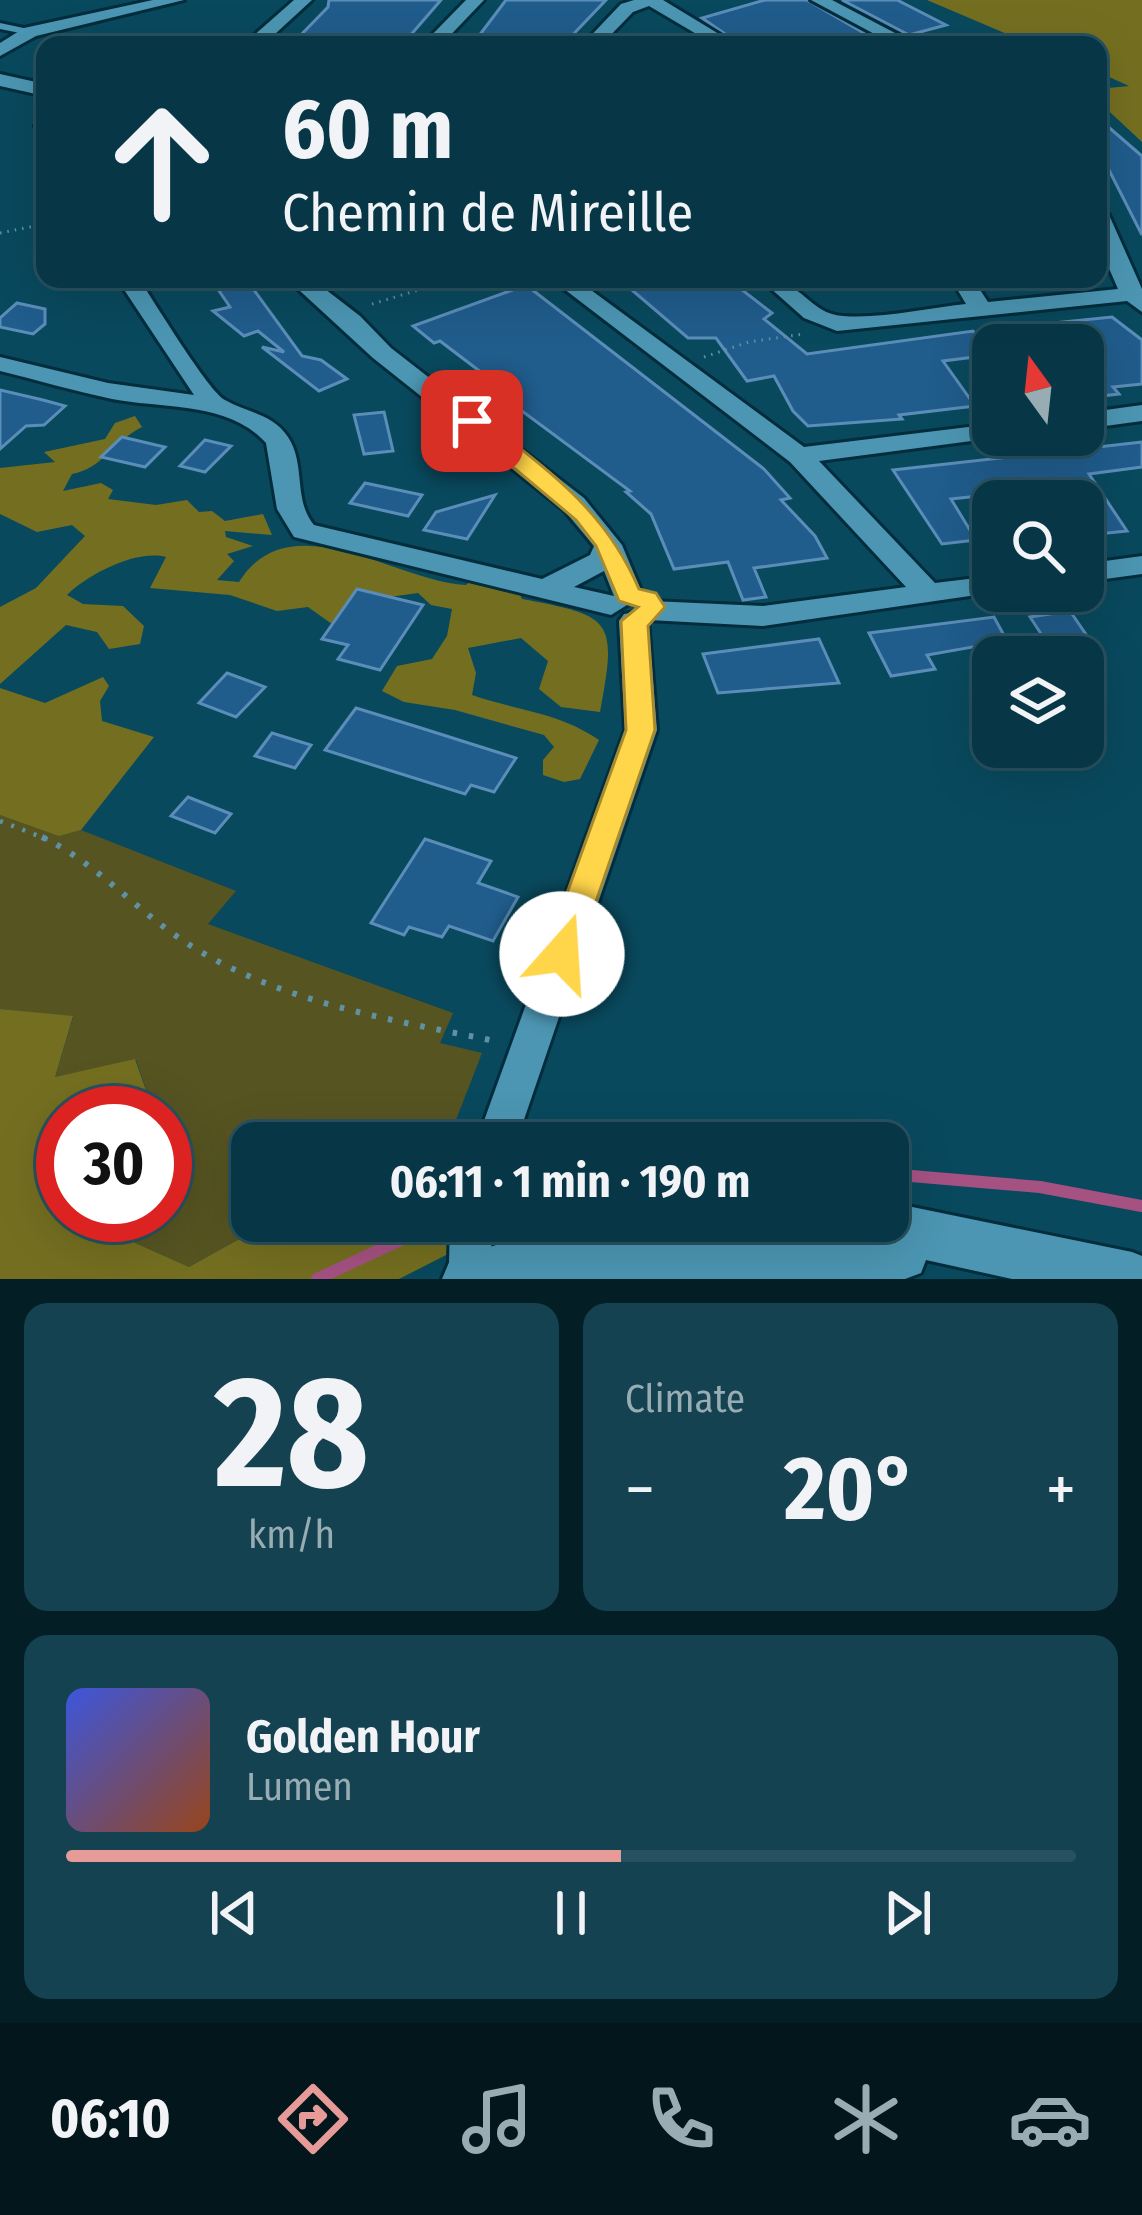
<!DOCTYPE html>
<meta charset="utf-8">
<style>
body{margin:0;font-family:"Fira Sans Condensed",sans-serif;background:#154251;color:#f1f3f6;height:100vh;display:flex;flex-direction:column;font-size:45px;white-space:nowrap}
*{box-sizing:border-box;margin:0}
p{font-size:39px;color:#98acb3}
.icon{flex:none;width:66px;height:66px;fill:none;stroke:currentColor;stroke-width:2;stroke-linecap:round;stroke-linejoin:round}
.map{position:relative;height:1279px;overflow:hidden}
.details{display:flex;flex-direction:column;gap:24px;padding:24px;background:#041e26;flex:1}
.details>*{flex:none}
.hud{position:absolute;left:36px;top:36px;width:1071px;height:252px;border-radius:24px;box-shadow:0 12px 48px #0002,0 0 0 3px #28515f;background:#073746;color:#f1f3f6;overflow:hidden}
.needle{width:78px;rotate:345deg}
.controls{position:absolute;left:972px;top:324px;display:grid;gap:24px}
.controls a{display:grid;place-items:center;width:132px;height:132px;border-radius:24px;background:#073746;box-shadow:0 12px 48px #0002,0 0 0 3px #28515f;font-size:60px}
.speed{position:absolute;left:36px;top:1086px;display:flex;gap:24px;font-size:60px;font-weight:700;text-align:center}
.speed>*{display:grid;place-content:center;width:156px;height:156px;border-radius:50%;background:#073746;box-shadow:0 12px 48px #0002,0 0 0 3px #28515f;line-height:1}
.speed .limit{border:18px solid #d22;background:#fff;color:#111}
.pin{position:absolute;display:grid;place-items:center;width:102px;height:102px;color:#fff;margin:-51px;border-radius:24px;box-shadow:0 6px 18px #0006}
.me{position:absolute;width:132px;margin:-66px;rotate:19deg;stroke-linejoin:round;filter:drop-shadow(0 0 9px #0008)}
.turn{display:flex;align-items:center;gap:42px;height:252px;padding:0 48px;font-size:54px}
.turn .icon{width:156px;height:156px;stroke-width:2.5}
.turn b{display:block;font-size:84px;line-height:102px}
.big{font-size:90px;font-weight:700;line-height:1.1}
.details .tile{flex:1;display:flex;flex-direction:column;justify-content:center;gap:18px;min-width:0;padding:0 42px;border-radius:24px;background:#154251}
.details .dial{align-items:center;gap:0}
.dial b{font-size:156px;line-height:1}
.song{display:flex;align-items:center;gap:36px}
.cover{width:144px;height:144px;border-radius:18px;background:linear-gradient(135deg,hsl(230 70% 55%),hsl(20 70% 35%))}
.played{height:12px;border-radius:6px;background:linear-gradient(90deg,#e69b98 55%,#28515f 55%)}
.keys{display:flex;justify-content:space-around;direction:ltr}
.heat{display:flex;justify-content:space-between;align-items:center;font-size:66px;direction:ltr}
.details .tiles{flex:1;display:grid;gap:24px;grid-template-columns:1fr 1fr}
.tile:last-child{grid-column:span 2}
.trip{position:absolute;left:231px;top:1122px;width:678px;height:120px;border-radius:24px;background:#073746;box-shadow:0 12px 48px #0002,0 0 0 3px #28515f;font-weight:700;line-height:120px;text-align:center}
.tab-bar{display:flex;height:192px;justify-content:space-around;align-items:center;background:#03161c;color:#98acb3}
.tab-bar .icon{width:84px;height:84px}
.tab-bar .active{color:#e69b98}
.tab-bar b{font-size:54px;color:#f1f3f6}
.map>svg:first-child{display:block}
</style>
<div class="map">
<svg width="1142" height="1279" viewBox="0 0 1142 1279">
<rect width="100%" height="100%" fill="#09495e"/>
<!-- green -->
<polygon fill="#565421" points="0,815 59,835 81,830 236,891 208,924 453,1013 440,1043 482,1053 447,1143 252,1143 252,1221 272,1221 189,1267 102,1228 97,1215 165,1215 165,1113 154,1113 136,1060 55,1077 73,1017 0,1009"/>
<!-- forest -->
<g fill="#746f20">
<polygon points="927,0 1142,0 1142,142 1098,101 1098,89 1129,86 1098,72 1098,45 1033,45"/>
<path d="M135,416l7,11c-28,14 -40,42 -70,47l-9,17 38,-8 12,7 -5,9 48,6 31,-5 12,12 13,-1 13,10 38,-7 9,21 -47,-4 1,6 27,9 -26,8 7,7 -17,19 22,2c51,-82 158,0 227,3l6,-5 43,5 7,14c92,17 95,21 78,113l-39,-5 -22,-18 9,-28 -27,-23 -53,10 8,25 -4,22c46,16 86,17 127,45l-19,39 -16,3 -21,-7v-15l11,-13 -10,-12 -89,-25 -51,-8 -22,-11 15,-25 35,-7 15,-23 5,-27 -21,-4 -13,-12 -29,4 -32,-8 -25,35 -24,-17 -31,4 -47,-16 -80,-7 16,-31c-29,-8 -78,17 -99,38l16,9 40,2 21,20 -4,18 -31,5 -12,-17 -31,-7 -66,59v-77l36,-19 49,-52 -13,-11 -35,7 -37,-18v-46l55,-6 -11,-10 61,-13 10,-16z"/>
<polygon points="103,677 109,686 100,701 102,721 154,737 81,830 59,836 0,815 0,688 45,703"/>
<polygon points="0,1009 73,1016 55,1077 135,1059 154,1113 63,1113 63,1215 97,1215 102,1228 189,1267 272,1221 446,1221 450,1253 399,1279 0,1279"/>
</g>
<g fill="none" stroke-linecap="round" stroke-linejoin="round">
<!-- stream -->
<g stroke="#a55282" stroke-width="12">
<polyline points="888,1174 1040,1187 1142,1206"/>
<polyline points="317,1279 439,1222"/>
</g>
</g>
<!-- building -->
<g fill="#205c8c" stroke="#5b8db9" stroke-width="3">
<polygon points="329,0 441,0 402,45 297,39 328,7"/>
<polygon points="506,0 606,0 563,45 472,45"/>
<polygon points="765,0 807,0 881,43 741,45 702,18"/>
<polygon points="842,0 897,0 946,25 909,35"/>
<polygon points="1098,118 1142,156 1142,235 1107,166 1098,159"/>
<polygon points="211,279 246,279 302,356 321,360 347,379 319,391 262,347 284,352 258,331 244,336 213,311 230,307"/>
<polygon points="619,279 728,279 772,313 764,319 807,354 973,331 990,355 943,361 975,406 899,415 902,419 808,426 793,411 774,376 747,381 716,338 688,338"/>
<polygon points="526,285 764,469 790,498 781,500 815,536 827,558 754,568 766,597 743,600 728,562 674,569 651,514 626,492 630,491 479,379 486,376 440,341 434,343 413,326"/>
<polygon points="17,303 45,309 45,324 33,334 0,327 0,318"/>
<polygon points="1112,317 1142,340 1142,384 1113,387 1119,394 1083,398 1083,345 996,345 995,329"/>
<polygon points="0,390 43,400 65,406 44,425 26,426 0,449"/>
<polygon points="384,412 393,451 364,454 354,415"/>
<polygon points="122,437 165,447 145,467 101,457"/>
<polygon points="205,440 231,446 205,472 180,466"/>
<polygon points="1142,442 1142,467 1089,474 1127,531 1098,534 1083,512 1083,501 1075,501 1060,479 1030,479 1001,486 1006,493 951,499 976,540 942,544 893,470"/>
<polygon points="365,483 422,495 408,516 350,503"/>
<polygon points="495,495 467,539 424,530 436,512"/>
<polygon points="357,589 423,605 380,670 338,659 348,645 322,639"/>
<polygon points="1070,611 1092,643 1051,649 1030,617"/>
<polygon points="994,617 1007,641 927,655 935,669 891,676 869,633"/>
<polygon points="819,639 839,683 718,693 703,654"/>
<polygon points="227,673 265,687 236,717 199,703"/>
<polygon points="356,708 421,728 516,758 494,792 471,785 465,794 325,750"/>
<polygon points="272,733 311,745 295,768 255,756"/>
<polygon points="188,797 231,814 215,833 171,816"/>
<polygon points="425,839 491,861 478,883 518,897 493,941 449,926 442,937 409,927 404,935 371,923"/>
</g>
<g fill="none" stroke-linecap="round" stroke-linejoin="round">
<!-- service casing -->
<g stroke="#032d3c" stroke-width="6">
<polygon id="service" points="0,23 33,30 34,32 30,35 0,29"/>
</g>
<!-- minor casing -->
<g stroke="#032d3c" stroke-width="6">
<g id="minor">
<polygon points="153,0 184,0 36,36 0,56 0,43 24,28"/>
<polygon points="294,0 312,0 263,45 243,45"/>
<polygon points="466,0 484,0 441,45 422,45"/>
<polygon points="634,0 663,0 737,45 715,45 649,6 633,12 601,45 582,45 621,4"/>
<polygon points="811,0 832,0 918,45 895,45"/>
<polygon points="0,74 45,84 45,96 0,86"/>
<polygon points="45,120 45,133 38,131 35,126"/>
<path d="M1098,209l11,6 33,74v23l-15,-11 -290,30 -33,-13 -44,-39c44,0 48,35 83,37 39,3 84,-8 123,-12l-15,-25h22l15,23 130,-13 -20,-46z"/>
<path d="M117,279h22c15,22 69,112 86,121 22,13 47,13 63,37 18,27 5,63 26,88l228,54 48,-24 4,-9 -30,-36 -191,-152 -86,-79h25l48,37 31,32 193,150 38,47 21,50 -32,20 -317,-78 -17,-28 -11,-66c-38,-42 -103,-34 -154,-44 -38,-8 -75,-19 -112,-28v-14l108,26 86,12zM604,571l10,25 -40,-9z"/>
<polygon points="551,279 576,279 804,447 993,424 993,435 1002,437 819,461 935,583 993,576 993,591 1004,591 763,626 648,620 657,730 516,1143 476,1143 625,730 619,621 624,614 637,612 641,604 651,601 763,606 906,587 790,462"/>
<polygon points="1142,405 1142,421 1083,429 1083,413"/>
<polygon points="1142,556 1142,574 1083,582 1083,564"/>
<polygon points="450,1221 492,1221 491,1261 500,1279 456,1279 449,1263"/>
<polygon points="506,1221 548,1221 561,1254 549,1279 503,1279 518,1251"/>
</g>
</g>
<!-- tertiary casing -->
<g stroke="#032d3c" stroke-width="6">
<polygon id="tertiary" points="888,1202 1132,1252 1142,1256 1142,1279 1012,1279 926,1260 921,1273 905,1279 442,1279 450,1260 570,1221 888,1221"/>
</g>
<!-- path-far2 -->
<g stroke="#5f92a5" stroke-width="3" stroke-dasharray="1.5 6" stroke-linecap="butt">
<polyline points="77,41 95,45"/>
<polyline points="0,233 45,224"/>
<polyline points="372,304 455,279"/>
<polyline points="704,357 749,342 803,334"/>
</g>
<!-- path-far1 -->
<polyline stroke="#5f92a5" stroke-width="4.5" stroke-dasharray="3 9" stroke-linecap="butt" points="0,821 49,840"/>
<!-- path -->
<path stroke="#5f92a5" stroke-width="6" stroke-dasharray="4.5 12" stroke-linecap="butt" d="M42,837c54,26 92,71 140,103 93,62 206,79 313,101"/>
<!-- service -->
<use href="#service" fill="#4c96b3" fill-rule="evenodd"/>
<!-- minor -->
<use href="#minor" fill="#4c96b3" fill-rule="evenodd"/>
<!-- tertiary -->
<use href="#tertiary" fill="#4c96b3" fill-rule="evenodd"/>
</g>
<!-- route -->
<path fill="#ffd54a" stroke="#a68a30" stroke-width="3" d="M464,416h16c67,55 124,91 159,173l17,4 9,14 -17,19 7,104 -77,224 -5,10h-23l-5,-10 81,-224 -5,-109 17,-14 -19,-6 -23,-55 -20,-26 -112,-94z"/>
</svg>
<div class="controls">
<a><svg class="needle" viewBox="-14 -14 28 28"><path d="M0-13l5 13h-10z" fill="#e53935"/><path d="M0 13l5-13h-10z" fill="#98acb3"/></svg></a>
<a><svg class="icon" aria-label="search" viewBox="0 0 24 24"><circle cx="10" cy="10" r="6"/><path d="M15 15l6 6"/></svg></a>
<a><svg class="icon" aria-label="layers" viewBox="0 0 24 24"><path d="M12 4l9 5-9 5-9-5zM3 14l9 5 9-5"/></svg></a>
</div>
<div class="speed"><div class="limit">30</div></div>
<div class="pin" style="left:472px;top:421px;background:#d93025"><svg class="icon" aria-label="arrive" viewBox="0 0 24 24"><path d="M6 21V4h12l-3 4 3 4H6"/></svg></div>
<svg class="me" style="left:562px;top:954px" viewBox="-20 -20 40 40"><circle r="19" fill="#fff"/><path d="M0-13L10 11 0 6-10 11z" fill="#ffd54a"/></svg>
<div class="trip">06:11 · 1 min · 190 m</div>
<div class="hud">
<div class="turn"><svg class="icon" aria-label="ahead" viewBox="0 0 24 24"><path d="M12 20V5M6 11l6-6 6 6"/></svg><div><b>60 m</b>Chemin de Mireille</div></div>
</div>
</div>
<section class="details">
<div class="tiles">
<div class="tile dial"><b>28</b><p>km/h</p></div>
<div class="tile"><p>Climate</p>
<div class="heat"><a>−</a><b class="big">20°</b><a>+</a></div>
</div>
<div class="tile">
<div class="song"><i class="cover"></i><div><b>Golden Hour</b><p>Lumen</p></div></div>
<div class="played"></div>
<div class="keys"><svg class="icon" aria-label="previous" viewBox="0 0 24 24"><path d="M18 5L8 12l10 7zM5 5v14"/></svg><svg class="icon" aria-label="pause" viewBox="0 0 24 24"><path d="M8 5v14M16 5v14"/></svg><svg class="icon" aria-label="next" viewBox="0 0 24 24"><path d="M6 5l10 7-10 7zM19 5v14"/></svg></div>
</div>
</div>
</section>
<nav class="tab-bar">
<b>06:10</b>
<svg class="icon active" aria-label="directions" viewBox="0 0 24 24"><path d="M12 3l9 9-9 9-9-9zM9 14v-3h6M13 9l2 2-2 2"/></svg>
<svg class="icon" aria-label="music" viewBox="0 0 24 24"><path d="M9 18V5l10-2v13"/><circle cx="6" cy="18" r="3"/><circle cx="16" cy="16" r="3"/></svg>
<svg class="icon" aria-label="phone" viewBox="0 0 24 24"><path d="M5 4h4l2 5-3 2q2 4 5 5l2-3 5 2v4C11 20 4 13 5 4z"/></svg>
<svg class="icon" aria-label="climate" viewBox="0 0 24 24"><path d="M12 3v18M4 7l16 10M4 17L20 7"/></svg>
<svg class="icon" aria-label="car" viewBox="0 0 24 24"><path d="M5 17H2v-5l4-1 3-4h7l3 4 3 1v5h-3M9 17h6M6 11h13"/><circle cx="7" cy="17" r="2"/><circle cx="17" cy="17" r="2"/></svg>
</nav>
